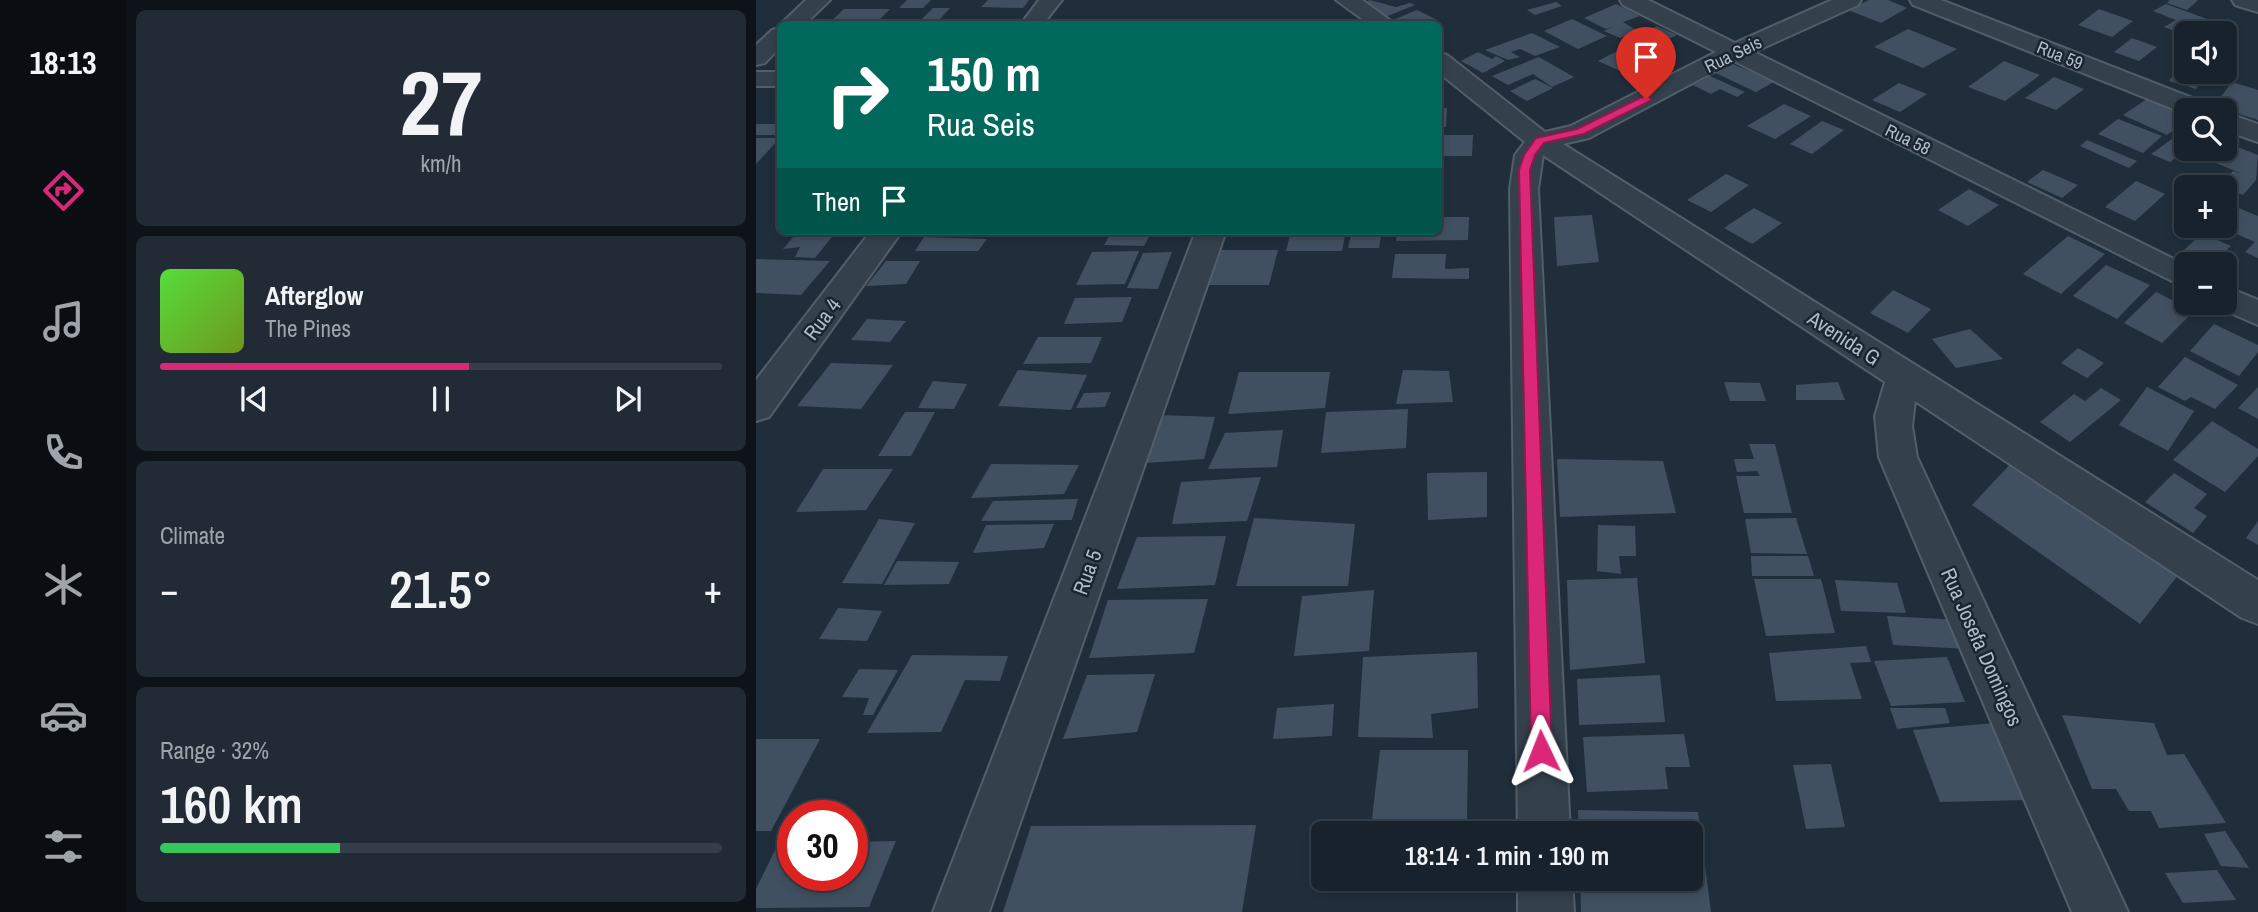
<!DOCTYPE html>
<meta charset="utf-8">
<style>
body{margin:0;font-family:"Archivo Narrow",sans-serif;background:#212a35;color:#f1f3f6;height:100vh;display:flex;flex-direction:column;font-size:26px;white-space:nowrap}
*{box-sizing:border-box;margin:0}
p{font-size:23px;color:#9fa4aa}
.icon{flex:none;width:38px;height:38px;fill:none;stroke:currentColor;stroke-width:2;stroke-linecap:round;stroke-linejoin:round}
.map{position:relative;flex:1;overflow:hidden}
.panel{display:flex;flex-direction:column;gap:10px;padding:10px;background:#0d1319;width:630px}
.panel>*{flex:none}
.banner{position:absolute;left:21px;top:21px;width:665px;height:214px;border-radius:10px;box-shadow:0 4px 10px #0003,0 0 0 2px #363f49;background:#00695c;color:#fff;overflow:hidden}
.controls{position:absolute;left:1418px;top:21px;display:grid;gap:14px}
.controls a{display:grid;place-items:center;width:63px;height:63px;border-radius:10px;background:#18222d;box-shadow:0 4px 10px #0003,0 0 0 2px #363f49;font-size:35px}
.speed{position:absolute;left:21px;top:800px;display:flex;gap:14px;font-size:35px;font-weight:700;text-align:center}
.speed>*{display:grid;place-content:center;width:91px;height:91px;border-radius:50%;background:#18222d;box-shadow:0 4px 10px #0003,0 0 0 2px #363f49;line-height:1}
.speed .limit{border:10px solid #d22;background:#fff;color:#111}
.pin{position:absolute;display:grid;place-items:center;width:60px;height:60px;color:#fff;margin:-72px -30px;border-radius:50% 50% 50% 0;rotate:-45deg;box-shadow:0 0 7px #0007}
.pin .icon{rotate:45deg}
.me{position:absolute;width:77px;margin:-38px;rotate:358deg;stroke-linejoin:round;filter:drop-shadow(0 0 5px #0008)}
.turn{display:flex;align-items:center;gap:24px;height:147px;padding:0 35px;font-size:32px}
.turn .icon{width:91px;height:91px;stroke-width:2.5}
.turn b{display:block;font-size:49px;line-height:60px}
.then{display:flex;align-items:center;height:66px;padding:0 35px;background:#0003;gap:14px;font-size:26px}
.big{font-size:52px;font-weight:600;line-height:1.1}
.panel .widget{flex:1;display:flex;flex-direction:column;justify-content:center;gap:10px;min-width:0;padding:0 24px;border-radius:10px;background:#212a35}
.panel .dial{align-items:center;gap:0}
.dial b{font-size:91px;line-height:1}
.song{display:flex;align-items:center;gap:21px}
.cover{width:84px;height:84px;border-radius:10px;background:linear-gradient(135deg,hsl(110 70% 55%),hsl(80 70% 35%))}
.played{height:7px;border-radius:4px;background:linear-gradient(90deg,#db2777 55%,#363f49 55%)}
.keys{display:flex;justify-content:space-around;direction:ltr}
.heat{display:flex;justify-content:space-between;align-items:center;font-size:38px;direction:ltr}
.charge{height:10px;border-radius:5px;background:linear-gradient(90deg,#34c759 32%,#363f49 0)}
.trip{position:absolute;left:555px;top:821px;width:392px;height:70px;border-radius:10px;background:#18222d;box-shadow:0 4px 10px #0003,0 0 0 2px #363f49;font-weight:600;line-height:70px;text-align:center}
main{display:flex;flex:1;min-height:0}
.tab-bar{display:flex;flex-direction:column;width:126px;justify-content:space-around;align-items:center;background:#0a0e12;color:#9fa4aa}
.tab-bar .icon{width:49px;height:49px}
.tab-bar .on{color:#db2777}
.tab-bar b{font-size:32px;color:#f1f3f6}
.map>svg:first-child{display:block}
</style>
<main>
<nav class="tab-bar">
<b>18:13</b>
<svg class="icon on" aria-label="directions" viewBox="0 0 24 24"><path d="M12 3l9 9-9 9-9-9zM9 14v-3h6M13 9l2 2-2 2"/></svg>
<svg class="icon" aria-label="music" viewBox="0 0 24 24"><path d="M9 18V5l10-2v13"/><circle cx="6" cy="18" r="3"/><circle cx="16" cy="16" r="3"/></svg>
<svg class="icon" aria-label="phone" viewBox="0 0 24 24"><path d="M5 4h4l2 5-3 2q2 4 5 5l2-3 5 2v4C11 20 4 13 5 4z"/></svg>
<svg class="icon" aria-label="climate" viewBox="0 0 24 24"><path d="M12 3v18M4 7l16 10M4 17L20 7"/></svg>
<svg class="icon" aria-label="car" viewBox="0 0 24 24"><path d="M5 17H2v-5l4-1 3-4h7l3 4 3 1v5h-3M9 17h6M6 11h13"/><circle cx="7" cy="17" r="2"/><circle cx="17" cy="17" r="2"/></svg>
<svg class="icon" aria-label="filters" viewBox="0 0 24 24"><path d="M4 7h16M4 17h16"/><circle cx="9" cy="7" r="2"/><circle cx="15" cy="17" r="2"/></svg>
</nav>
<section class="panel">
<div class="widget dial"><b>27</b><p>km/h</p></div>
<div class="widget">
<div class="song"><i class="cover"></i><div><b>Afterglow</b><p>The Pines</p></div></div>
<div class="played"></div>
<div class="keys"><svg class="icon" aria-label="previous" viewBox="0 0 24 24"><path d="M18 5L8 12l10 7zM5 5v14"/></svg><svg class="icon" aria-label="pause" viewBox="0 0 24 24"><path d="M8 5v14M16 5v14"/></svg><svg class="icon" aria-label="next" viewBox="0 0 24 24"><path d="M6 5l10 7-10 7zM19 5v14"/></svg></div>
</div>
<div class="widget"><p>Climate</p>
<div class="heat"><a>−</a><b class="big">21.5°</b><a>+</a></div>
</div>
<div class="widget"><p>Range · 32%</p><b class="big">160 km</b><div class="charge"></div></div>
</section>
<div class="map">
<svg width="1502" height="912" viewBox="0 0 1502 912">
<rect width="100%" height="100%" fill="#202e3c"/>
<!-- building -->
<g fill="#415060">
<polygon points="151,0 175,0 167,8 143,8"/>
<polygon points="232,0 273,0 267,8 225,7"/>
<polygon points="614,0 640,7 654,3 659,5 629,17 604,4"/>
<polygon points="1113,0 1132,0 1151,8 1125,23 1092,10"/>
<polygon points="1414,0 1442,0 1431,10 1411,3"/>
<polygon points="800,2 806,6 779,15 771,10"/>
<polygon points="860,4 884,16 867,22 882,31 864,38 848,31 858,26 850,29 828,18"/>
<polygon points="1410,4 1451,19 1427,34 1408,27 1420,20 1397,11"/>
<polygon points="177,8 194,8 184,19 166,19"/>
<polygon points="88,9 134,9 119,24 72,24"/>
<polygon points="1343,9 1377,21 1356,37 1322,25"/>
<polygon points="661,10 681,20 671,24 632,22"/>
<polygon points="816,19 851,36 822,49 788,31"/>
<polygon points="901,26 921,35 888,51 869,41"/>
<polygon points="1152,29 1201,49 1167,68 1118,47"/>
<polygon points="776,33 804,47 779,56 764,49 755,52 764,57 752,60 729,50"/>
<polygon points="1376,38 1401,47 1383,61 1358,52"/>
<polygon points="869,47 902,61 875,76 842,61"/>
<polygon points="722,52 736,59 740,56 749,61 727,73 705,61"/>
<polygon points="783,57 818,77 796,87 777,74 752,85 736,76"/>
<polygon points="970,61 1018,82 1000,92 953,70"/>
<polygon points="1248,61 1284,75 1249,101 1212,87"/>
<polygon points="1422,69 1448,78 1440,89 1413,81"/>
<polygon points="954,76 989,92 981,97 964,89 955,94 937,85"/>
<polygon points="1298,77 1328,89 1300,110 1269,98"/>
<polygon points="779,79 797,88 771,101 754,91"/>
<polygon points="1476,82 1502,90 1502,120 1458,106"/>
<polygon points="1143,83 1171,94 1144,112 1116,100"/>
<polygon points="1391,99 1430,115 1430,121 1411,135 1367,115"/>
<polygon points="1028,104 1055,116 1019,139 991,126"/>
<polygon points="682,108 691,108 690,127 682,127"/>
<polygon points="1362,119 1406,136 1387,153 1342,134"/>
<polygon points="1066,121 1088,130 1056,154 1034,144"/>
<rect x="0" y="124" width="24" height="11"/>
<polygon points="682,135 717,135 716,156 682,156"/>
<polygon points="0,138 24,138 0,164"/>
<polygon points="1416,139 1430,145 1430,149 1446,152 1433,161 1422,156 1414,162 1395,154"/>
<polygon points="1331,140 1381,161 1373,168 1324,146"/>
<polygon points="1474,144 1502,155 1500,180 1487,195 1463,186 1477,171 1487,174 1457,162"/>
<polygon points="1287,170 1322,185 1306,198 1271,182"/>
<polygon points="970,174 993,185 955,212 931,200"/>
<polygon points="1380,181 1409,194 1379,221 1349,207"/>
<polygon points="1213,189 1243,205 1212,226 1182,210"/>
<polygon points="1480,207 1502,216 1502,258 1489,252 1499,242 1462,226 1468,226 1468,219"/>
<polygon points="998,208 1026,223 996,244 968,228"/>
<polygon points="836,215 843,262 801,266 798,217"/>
<polygon points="682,217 713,217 712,240 640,241 641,231 682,231"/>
<polygon points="356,231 396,231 388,246 348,245"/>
<polygon points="535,231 590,231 586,251 530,251"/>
<polygon points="596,231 626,231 623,248 592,248"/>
<polygon points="1446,233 1475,246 1456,264 1435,264 1421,257"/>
<polygon points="38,236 76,237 59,258 39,257 44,247 27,249"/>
<polygon points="1312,236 1349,254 1305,294 1267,274"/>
<polygon points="168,237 231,239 222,251 159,251"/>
<polygon points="462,250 522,250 513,285 450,285"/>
<polygon points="383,251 369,284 320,285 336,252"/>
<polygon points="416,252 402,289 371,288 387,253"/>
<polygon points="639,254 690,254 689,269 713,268 713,279 636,278"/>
<polygon points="0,259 74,261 45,295 0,293"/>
<polygon points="130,261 164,261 150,284 110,286"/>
<polygon points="1350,265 1394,285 1361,319 1317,296"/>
<polygon points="1137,290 1175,309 1152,333 1114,313"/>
<polygon points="1400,292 1438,311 1406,343 1368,323"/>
<polygon points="376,297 366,322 308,324 319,298"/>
<polygon points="111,319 150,321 134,342 95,340"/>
<polygon points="1458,324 1502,345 1502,352 1483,376 1434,351"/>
<polygon points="1214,329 1247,359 1200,368 1176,339"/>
<polygon points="282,337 346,337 335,363 267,364"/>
<polygon points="1322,348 1348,363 1331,378 1305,363"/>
<polygon points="1429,357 1482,385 1459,409 1435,397 1429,401 1402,387"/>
<polygon points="75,363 137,365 105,409 41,406"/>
<polygon points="262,370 331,375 315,410 242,406"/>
<polygon points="647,370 693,371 697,402 640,404"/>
<polygon points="483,372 574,372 569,408 472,414"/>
<polygon points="177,381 211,384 198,409 162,408"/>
<polygon points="968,382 1004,383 1010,401 974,401"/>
<polygon points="1082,382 1089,400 1040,400 1040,385"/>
<polygon points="1391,387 1438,411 1412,451 1363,425"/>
<polygon points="1502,387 1502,419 1482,408"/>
<polygon points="1345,388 1365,400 1314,442 1284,422 1318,394 1329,401"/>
<polygon points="355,392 349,407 320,408 328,393"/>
<polygon points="652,409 650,448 565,453 570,412"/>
<polygon points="149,412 179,412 155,456 122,456"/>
<polygon points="402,415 459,417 448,459 390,463"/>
<polygon points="1456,421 1502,449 1502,456 1469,492 1417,460"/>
<polygon points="527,430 521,467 452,469 469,433"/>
<polygon points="993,444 1019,444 1036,513 988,513 980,476 1004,476 1001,471 981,472 978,459 998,459"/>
<polygon points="801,459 907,461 920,513 804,517"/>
<polygon points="1258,460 1426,570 1384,624 1216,505"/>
<polygon points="235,464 323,465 308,494 215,498"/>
<polygon points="67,469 137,469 110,510 40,512"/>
<polygon points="731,472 731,517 672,520 671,473"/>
<polygon points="1418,473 1451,494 1438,508 1451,516 1437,533 1389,502"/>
<polygon points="505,477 491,521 416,524 425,482"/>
<polygon points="322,499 316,520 225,521 237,501"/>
<polygon points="498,518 599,524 592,586 480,586"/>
<polygon points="1040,518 1051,554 995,553 989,519"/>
<polygon points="123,519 159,523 126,584 86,583"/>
<polygon points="1502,521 1502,545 1490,538"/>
<polygon points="298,524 288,548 217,553 230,525"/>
<polygon points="842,525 879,526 880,556 863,556 865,574 841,571"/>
<polygon points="470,536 459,585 361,589 381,537"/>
<polygon points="995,556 1052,556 1058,576 996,576"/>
<polygon points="141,561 203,562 193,584 128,585"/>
<polygon points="881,578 889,663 814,670 811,580"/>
<polygon points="998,579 1065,579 1079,633 1010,636"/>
<polygon points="1079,580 1141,583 1150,613 1085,611"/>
<polygon points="618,590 613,651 538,656 546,596"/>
<polygon points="452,599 438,653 333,658 352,600"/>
<polygon points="82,608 126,611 111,641 63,639"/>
<polygon points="1131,616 1204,620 1213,649 1137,645"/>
<polygon points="1110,646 1115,662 1094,663 1106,699 1020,701 1013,653"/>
<polygon points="721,652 722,708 675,714 677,738 602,737 607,657"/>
<polygon points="156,655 252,656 244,681 209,680 185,732 111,733"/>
<polygon points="1191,657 1209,702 1135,706 1118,661"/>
<polygon points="103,669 142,670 117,715 107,715 113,698 86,697"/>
<polygon points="399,674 381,732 307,739 331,675"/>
<polygon points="904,675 909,722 823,725 821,679"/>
<polygon points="578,704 576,736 517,739 521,708"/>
<polygon points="1134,708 1189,708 1194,723 1141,729"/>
<polygon points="1306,715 1398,723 1411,755 1428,754 1470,823 1403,828 1395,811 1373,811 1360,789 1336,789"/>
<polygon points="1240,723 1271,800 1184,802 1157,730"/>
<polygon points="928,734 934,767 909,767 912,789 831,792 827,737"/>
<polygon points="0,739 64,739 15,831 0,831"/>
<polygon points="624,750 712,750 711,819 616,819"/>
<polygon points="1075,764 1089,827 1050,829 1037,765"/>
<polygon points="822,810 942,812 955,912 825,912 824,878 934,878 934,833 823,833"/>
<polygon points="500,825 486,912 247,912 275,826"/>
<polygon points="697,828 697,833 586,833 586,829"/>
<polygon points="1469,831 1493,868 1465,866 1448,834"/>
<polygon points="140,841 113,907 0,908 0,889 22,844 37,843 37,875 96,875 96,842"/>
<polygon points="1461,870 1480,900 1427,903 1409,873"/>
<polygon points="583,878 697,878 697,887 582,891"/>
</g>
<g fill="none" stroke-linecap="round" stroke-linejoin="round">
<!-- minor casing -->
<g stroke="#525e6a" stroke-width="4">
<g id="minor">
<polygon points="50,0 74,0 49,24 25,24"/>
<polygon points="283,0 306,0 287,24 265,24"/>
<polygon points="580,0 606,0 639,24 613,24"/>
<polygon points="864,0 892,0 979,43 1076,0 1105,0 1102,5 998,52 1430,265 1430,288 978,61 833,138 807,144 1502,580 1502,624 1486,618 1159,401 1156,426 1161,457 1372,912 1316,912 1123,457 1119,416 1129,382 787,155 782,189 814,833 762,833 754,189 759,155 769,142 682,72 682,53 691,55 789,132 815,126 960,52 867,5"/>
<polygon points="1154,0 1185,0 1452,104 1456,110 1430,110 1430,114 1157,5"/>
<polygon points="1476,0 1502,0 1502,12 1479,5"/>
<polygon points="24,28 24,47 9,63 0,65 0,45 16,30"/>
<rect x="0" y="72" width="24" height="14"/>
<polygon points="1468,112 1502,124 1502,142 1468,130"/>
<polygon points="115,231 146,231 13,417 0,421 0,380"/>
<polygon points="440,231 470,231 233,912 177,912"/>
<polygon points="1468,286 1502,300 1502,325 1456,305 1468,303"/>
<polygon points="762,878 816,878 818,912 762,912"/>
</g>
</g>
<!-- minor -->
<use href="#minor" fill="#34404c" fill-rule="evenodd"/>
</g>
<!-- route -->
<polygon fill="#db2777" stroke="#8e194d" stroke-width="2" points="890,95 896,99 894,101 828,134 788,143 779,155 774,170 796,751 793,759 785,762 778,759 775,751 763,170 768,155 780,138 821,129"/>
<g text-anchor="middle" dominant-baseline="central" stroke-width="5" stroke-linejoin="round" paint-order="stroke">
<!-- far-street labels -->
<g font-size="18" fill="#afbbc8" stroke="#1a2531">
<text transform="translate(977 54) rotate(-26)">Rua Seis</text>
<text transform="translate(1304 55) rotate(22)">Rua 59</text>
<text transform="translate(1152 139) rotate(26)">Rua 58</text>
</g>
<!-- street labels -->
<g font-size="21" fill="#afbbc8" stroke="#1a2531">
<text transform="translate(66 319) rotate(-53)">Rua 4</text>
<text transform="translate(1088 338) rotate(33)">Avenida G</text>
<text transform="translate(331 572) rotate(-70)">Rua 5</text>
<text transform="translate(1226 647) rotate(66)">Rua Josefa Domingos</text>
</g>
</g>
</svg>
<div class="controls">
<a><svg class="icon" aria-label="sound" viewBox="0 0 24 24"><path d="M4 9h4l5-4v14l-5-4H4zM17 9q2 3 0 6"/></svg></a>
<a><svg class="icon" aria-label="search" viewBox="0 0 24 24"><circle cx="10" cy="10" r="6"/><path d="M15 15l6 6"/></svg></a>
<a>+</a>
<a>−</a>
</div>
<div class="speed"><div class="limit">30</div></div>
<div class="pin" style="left:890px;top:99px;background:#d93025"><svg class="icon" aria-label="arrive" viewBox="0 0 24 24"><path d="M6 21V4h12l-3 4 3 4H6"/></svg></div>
<svg class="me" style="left:785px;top:751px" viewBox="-20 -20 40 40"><path d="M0-17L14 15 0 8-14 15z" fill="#db2777" stroke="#fff" stroke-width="4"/></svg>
<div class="trip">18:14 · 1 min · 190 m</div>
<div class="banner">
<div class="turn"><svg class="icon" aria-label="right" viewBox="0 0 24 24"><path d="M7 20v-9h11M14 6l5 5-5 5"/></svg><div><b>150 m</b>Rua Seis</div></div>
<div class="then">Then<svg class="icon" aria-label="arrive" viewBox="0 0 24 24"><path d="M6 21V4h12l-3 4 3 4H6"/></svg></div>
</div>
</div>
</main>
